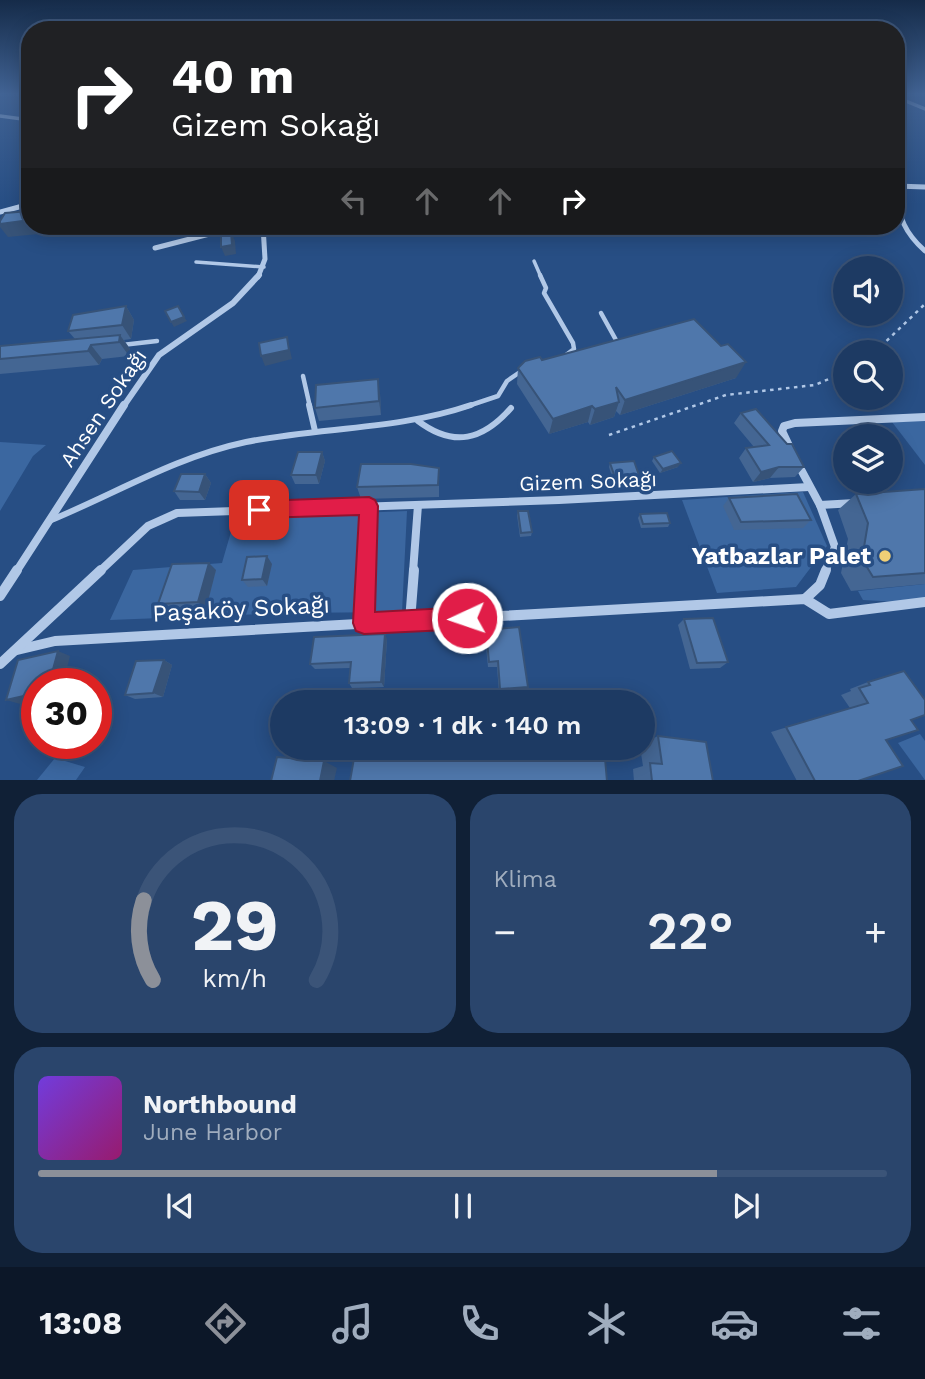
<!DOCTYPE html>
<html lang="tr">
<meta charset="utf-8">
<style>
body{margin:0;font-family:"Work Sans",sans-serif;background:#2a456c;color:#f1f3f6;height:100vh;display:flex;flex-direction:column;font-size:26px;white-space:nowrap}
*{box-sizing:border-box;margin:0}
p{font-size:23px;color:#a0adbe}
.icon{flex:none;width:38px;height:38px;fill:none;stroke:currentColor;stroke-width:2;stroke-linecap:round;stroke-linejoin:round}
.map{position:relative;height:780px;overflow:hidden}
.side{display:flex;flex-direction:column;gap:14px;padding:14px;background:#102036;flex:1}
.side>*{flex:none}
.hud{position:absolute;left:21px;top:21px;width:884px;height:214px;border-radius:28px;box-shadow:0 4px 18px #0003,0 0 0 2px #3b5478;background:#202124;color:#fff;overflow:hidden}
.fabs{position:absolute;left:833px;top:256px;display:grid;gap:14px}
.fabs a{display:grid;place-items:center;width:70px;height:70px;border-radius:50%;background:#1d3a63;box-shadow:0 4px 18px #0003,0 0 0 2px #3b5478;font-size:35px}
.speed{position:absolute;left:21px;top:668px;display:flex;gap:14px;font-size:35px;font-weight:700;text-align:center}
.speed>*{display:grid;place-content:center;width:91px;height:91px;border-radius:50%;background:#1d3a63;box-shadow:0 4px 18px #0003,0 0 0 2px #3b5478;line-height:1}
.speed .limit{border:10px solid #d22;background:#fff;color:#111}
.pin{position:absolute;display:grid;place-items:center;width:60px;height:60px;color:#fff;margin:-30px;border-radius:14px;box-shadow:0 4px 10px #0006}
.me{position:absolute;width:77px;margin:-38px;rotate:267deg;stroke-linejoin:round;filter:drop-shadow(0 0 5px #0008)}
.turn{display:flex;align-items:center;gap:24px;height:147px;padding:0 35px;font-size:32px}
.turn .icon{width:91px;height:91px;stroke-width:2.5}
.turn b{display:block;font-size:49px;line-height:60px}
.lanes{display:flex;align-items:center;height:66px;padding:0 35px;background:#0003;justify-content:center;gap:35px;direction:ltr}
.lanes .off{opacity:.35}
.big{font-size:52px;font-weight:600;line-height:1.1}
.side .tile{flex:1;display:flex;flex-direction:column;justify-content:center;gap:10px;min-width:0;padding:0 24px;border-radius:28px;background:#2a456c}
.side .dial{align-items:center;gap:0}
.dial svg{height:182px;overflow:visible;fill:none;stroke:#3b5478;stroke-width:7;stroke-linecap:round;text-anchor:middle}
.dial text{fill:#f1f3f6;stroke:none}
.song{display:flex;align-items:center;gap:21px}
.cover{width:84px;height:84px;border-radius:10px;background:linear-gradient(135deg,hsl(260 70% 55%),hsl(320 70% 35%))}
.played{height:7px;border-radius:4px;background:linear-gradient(90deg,#8c9099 80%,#3b5478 80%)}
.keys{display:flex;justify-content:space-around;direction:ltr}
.heat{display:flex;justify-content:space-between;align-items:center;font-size:38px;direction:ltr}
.side .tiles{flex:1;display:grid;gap:14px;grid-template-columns:1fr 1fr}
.tile:last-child{grid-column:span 2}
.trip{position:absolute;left:270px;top:690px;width:385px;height:70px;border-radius:35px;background:#1d3a63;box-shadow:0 4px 18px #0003,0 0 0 2px #3b5478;font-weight:600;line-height:70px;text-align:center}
.tab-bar{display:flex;height:112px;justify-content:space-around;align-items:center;background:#0c1728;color:#a0adbe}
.tab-bar .icon{width:49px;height:49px}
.tab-bar .current{color:#8c9099}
.tab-bar b{font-size:32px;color:#f1f3f6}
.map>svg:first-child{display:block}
</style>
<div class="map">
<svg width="925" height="781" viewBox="0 0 925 781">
<rect width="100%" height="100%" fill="#274e84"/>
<!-- green -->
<g fill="#3b67a0">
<polygon points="925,420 925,465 892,422"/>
<polygon points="0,442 46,445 33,456 0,511"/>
<polygon points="803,492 827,546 796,587 717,593 682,500"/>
<polygon points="407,511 402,612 284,613 110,620 133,570 222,563 235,518"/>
<polygon points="925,584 925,600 899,602 863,600 858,591"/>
<polygon points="920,734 925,741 925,780 898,743"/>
<polygon points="55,758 85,767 76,780 37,780"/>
</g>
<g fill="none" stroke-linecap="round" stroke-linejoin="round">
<!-- path -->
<g stroke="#b1c8e7" stroke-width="2.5" stroke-dasharray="3.5 4.5" stroke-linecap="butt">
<polyline points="875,352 925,304"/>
<polyline points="609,435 726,395 815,385 845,372"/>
</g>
<!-- lane-far2 -->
<g stroke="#b1c8e7" stroke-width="3.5">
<polyline points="534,261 541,277"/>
<polyline points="196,262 264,267"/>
</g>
<!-- lane-far1 -->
<g stroke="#b1c8e7" stroke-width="4.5">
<polyline points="540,275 546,288 544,293 573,343 574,349 566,355"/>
<polyline points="601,313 616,340 615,345"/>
<polyline points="122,345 157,341"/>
<polyline points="303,376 310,407"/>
<polyline points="465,407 498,396 507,381 523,370"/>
</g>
<!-- lane -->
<g stroke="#b1c8e7" stroke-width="6">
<polyline points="309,405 315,431"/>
<path d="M418,421c36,27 65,19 93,-13"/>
<path d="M49,521c66,-27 126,-64 197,-79 75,-15 152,-12 225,-37"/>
</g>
<!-- street-far4 -->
<g stroke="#b1c8e7" stroke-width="3.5">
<polyline points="896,97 925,109"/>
<polyline points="0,116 30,120"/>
</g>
<!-- street-far3 -->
<g stroke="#b1c8e7" stroke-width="5">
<polyline points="896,186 925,187"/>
<path d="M896,192c3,26 9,41 29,59"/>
<polyline points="0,212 30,204"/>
<path d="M321,226c48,3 95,13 143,0"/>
<polyline points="155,248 225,230 266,226"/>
<polyline points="258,277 265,259 263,226"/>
</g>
<!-- street-far2 -->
<polyline stroke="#b1c8e7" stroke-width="6" points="123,407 159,355 233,303 259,275"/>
<!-- street-far1 -->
<g stroke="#b1c8e7" stroke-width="8">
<polyline points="791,450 782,431 784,426 795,423 925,417"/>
<polyline points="798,464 820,505 835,547 825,572"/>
<polyline points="820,505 855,503"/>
<polyline points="16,572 124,405"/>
<polyline points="99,572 148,526 177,513 559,500 809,487"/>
<polyline points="366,572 369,506"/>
<polyline points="413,572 418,505"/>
</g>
<!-- street -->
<g stroke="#b1c8e7" stroke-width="10">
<polyline points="0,596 17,570"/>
<polyline points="805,599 820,585 826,570"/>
<polyline points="410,621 414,570"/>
<polyline points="364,623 366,570"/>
<polyline points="17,650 55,641 805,599 829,614 925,602"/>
<polyline points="0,664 101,570"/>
</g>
</g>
<!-- wall -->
<g fill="#446693">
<polygon points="126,306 134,320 131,339 124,340 130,349 129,356 102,359 99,365 0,374 0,346 75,339 68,331"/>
<polygon points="542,360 736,378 620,415 616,411 614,417 590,425 588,422 549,434 517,384 518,368"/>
<polygon points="380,393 381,415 319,421 315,408"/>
<polygon points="741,413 804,467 795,477 770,478 753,482 739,458 746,448 754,447 734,423"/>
<polygon points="322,452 325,461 319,484 295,484 291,475"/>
<polygon points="654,457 678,467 660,473 652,461"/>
<polygon points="610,463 641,481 639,485 615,487 609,467"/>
<polygon points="205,474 211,483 205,500 180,500 174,491"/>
<polygon points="439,480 439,497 361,499 357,487"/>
<polygon points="925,489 925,584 851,591 841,573 848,539 838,510 856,494"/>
<polygon points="729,498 811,520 803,528 734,530 723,506"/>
<polygon points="518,511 532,532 531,536 520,537 517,515"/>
<polygon points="640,514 670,523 668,527 641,528 638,518"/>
<polygon points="272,564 267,586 248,587 242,580"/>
<polygon points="216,570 206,609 167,611 158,604"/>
<polygon points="684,619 728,662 720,668 690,669 678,625"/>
<polygon points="486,630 528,687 526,691 499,693 497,667 488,667 485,636"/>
<polygon points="387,639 384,687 352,688 349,683 350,668 315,669 310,664"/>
<polygon points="164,660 172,665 163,697 135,699 125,695"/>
<polygon points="868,682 911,720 886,740 858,781 797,781 771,732 850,708 841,695 851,691 850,689"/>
<polygon points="658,736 713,781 634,781 633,769 643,766 640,747 642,747 642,744"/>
</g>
<!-- shaded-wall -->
<g fill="#375378">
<polygon points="30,220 30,226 52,226 49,233 8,237 0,227 0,224"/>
<polygon points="231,232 235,241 236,254 225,256 221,247"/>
<polygon points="126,306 134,320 131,339 122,325"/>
<polygon points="184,317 187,321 174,327 171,322"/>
<polygon points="120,335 130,349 129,356 119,342"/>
<polygon points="287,337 292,359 265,366 261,356"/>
<polygon points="91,345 102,359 99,365 88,351"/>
<polygon points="746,362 736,378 620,415 625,400"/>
<polygon points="378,379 380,393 381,415 379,401"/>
<polygon points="619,402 614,417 590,425 595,409"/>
<polygon points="592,406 588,422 549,434 553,419"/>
<polygon points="322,452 325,461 319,484 316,475"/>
<polygon points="681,463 678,467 660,473 663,469"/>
<polygon points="779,467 770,478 753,482 761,472"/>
<polygon points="205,474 211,483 205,500 199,492"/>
<polygon points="267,556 272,564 267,586 262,579"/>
<polygon points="209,563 216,570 206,609 198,602"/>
<polygon points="385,634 387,639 384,687 381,682"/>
<polygon points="58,651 70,656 63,684 49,684"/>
<polygon points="164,660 172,665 163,697 153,693"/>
<polygon points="37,693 37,700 20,704 6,700"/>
<polygon points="324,761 337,768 334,781 320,781"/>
</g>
<!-- building -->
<g fill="#4f77ab" stroke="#375378" stroke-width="2">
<polygon points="30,211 30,220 0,224 0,221 5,213"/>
<polygon points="231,232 232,245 221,247 221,234"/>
<polygon points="126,306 122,325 68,331 73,315"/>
<polygon points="178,306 184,317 171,322 165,311"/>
<polygon points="694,319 721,346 728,344 746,362 625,400 616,387 619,402 595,409 592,406 553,419 518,368 525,361 540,357 542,360"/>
<polygon points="120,335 119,342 91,345 88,351 0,359 0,346"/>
<polygon points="287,337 289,350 261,356 259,343"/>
<polygon points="378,379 379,401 315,408 316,385"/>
<polygon points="756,409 787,444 792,444 804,467 779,467 761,472 746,448 769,445 741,413"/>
<polygon points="672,451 681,463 663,469 654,457"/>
<polygon points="298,452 322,452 316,475 291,475"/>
<polygon points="634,461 641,481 617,483 610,463"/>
<polygon points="361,464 411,464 439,468 438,485 357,487"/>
<polygon points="181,474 205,474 199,492 174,491"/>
<polygon points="925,489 925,573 873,577 862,559 868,523 856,494"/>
<polygon points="797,494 811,520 741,522 729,498"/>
<polygon points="518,511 528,511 532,532 521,533"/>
<polygon points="667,513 670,523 643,524 640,514"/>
<polygon points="267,556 262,579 242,580 247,557"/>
<polygon points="209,563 198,602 158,604 172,564"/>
<polygon points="713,618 728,662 697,663 684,619"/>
<polygon points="519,627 528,687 500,689 498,661 489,662 486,630"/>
<polygon points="385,634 381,682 349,683 351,662 310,664 314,637"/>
<polygon points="58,651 49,684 37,684 37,693 6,700 18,660"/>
<polygon points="164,660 153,693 125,695 136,661"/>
<polygon points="904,671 925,700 925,715 911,720 918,730 886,740 903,766 858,781 815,781 786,727 868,703 859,688 870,685 868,682"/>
<polygon points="658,736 706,742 713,781 652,781 650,763 662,764"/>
<polygon points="356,747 384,747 431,753 431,748 462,751 462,747 604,747 607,781 350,781"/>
<polygon points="277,757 324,761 320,781 271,781"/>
</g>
<!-- sky -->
<linearGradient id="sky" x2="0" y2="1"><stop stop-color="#152b49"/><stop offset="0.46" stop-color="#416394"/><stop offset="1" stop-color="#416394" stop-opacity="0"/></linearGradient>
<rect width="925" height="204" fill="url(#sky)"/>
<!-- route -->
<polygon fill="#e11d48" stroke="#92132f" stroke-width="2" points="369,497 375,500 378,506 375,612 467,607 474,610 478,618 474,626 467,629 364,634 356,631 353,623 359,515 259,518 252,516 249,510 252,503 259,501"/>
<!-- markers -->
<circle fill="#f0cf76" stroke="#274e84" stroke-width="2.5" cx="885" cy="556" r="7"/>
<g text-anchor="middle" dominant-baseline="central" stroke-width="7" stroke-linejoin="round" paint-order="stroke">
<!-- street labels -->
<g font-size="21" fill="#fff" stroke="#274e84">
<text transform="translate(103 408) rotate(-56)">Ahsen Sokağı</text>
<text transform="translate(588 481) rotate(-2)">Gizem Sokağı</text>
</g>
<!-- near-poi labels -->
<g font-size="24" font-weight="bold" fill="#fff" stroke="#274e84" text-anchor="end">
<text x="871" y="556">Yatbazlar Palet</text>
</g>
<!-- near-street labels -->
<g font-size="24" fill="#fff" stroke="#274e84">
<text transform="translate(241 609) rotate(-3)">Paşaköy Sokağı</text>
</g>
</g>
</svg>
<div class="fabs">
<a><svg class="icon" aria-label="sound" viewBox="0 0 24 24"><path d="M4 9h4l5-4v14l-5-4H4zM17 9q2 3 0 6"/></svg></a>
<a><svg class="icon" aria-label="search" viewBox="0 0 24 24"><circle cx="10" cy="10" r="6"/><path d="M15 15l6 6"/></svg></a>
<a><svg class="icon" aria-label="layers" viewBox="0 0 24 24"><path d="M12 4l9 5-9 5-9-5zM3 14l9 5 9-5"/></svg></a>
</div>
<div class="speed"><div class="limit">30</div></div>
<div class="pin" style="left:259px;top:510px;background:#d93025"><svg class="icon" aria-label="arrive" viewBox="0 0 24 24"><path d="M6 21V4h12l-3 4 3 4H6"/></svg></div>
<svg class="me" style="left:467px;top:618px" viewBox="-20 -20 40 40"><circle r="17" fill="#e11d48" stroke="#fff" stroke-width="3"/><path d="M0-11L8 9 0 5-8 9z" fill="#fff"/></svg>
<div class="trip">13:09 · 1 dk · 140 m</div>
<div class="hud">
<div class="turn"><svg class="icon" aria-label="right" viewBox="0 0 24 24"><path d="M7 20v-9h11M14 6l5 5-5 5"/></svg><div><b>40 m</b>Gizem Sokağı</div></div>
<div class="lanes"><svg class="icon off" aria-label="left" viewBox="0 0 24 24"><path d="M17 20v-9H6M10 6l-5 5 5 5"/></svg><svg class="icon off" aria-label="ahead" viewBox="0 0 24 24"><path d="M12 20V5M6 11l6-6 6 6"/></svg><svg class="icon off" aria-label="ahead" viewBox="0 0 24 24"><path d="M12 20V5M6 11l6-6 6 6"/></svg><svg class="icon" aria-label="right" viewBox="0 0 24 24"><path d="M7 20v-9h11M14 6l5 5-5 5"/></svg></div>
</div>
</div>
<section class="side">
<div class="tiles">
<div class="tile dial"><svg viewBox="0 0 100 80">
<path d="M14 69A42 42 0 1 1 86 69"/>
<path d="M14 69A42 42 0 0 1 10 34" stroke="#8c9099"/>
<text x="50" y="56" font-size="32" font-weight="700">29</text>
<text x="50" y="72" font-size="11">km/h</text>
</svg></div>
<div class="tile"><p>Klima</p>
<div class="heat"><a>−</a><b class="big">22°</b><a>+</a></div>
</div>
<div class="tile">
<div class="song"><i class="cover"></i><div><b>Northbound</b><p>June Harbor</p></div></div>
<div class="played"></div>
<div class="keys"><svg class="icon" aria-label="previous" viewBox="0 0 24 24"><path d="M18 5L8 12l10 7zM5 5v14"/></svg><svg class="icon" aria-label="pause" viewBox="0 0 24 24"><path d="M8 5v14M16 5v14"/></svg><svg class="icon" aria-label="next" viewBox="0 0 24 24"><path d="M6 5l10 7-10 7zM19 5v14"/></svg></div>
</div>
</div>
</section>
<nav class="tab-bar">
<b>13:08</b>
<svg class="icon current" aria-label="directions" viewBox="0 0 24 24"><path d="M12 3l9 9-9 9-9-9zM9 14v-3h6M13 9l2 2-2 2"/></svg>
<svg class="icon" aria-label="music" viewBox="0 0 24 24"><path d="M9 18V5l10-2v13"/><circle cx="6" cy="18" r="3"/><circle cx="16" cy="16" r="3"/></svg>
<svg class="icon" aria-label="phone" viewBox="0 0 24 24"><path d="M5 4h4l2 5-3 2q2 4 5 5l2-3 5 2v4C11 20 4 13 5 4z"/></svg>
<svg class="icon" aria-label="climate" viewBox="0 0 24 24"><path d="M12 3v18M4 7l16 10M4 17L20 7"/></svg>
<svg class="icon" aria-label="car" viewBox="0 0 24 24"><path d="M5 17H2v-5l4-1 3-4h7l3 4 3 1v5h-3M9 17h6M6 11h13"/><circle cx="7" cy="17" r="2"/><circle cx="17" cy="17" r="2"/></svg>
<svg class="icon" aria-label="filters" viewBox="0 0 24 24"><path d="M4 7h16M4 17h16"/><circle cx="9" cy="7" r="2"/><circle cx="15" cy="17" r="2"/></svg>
</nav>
